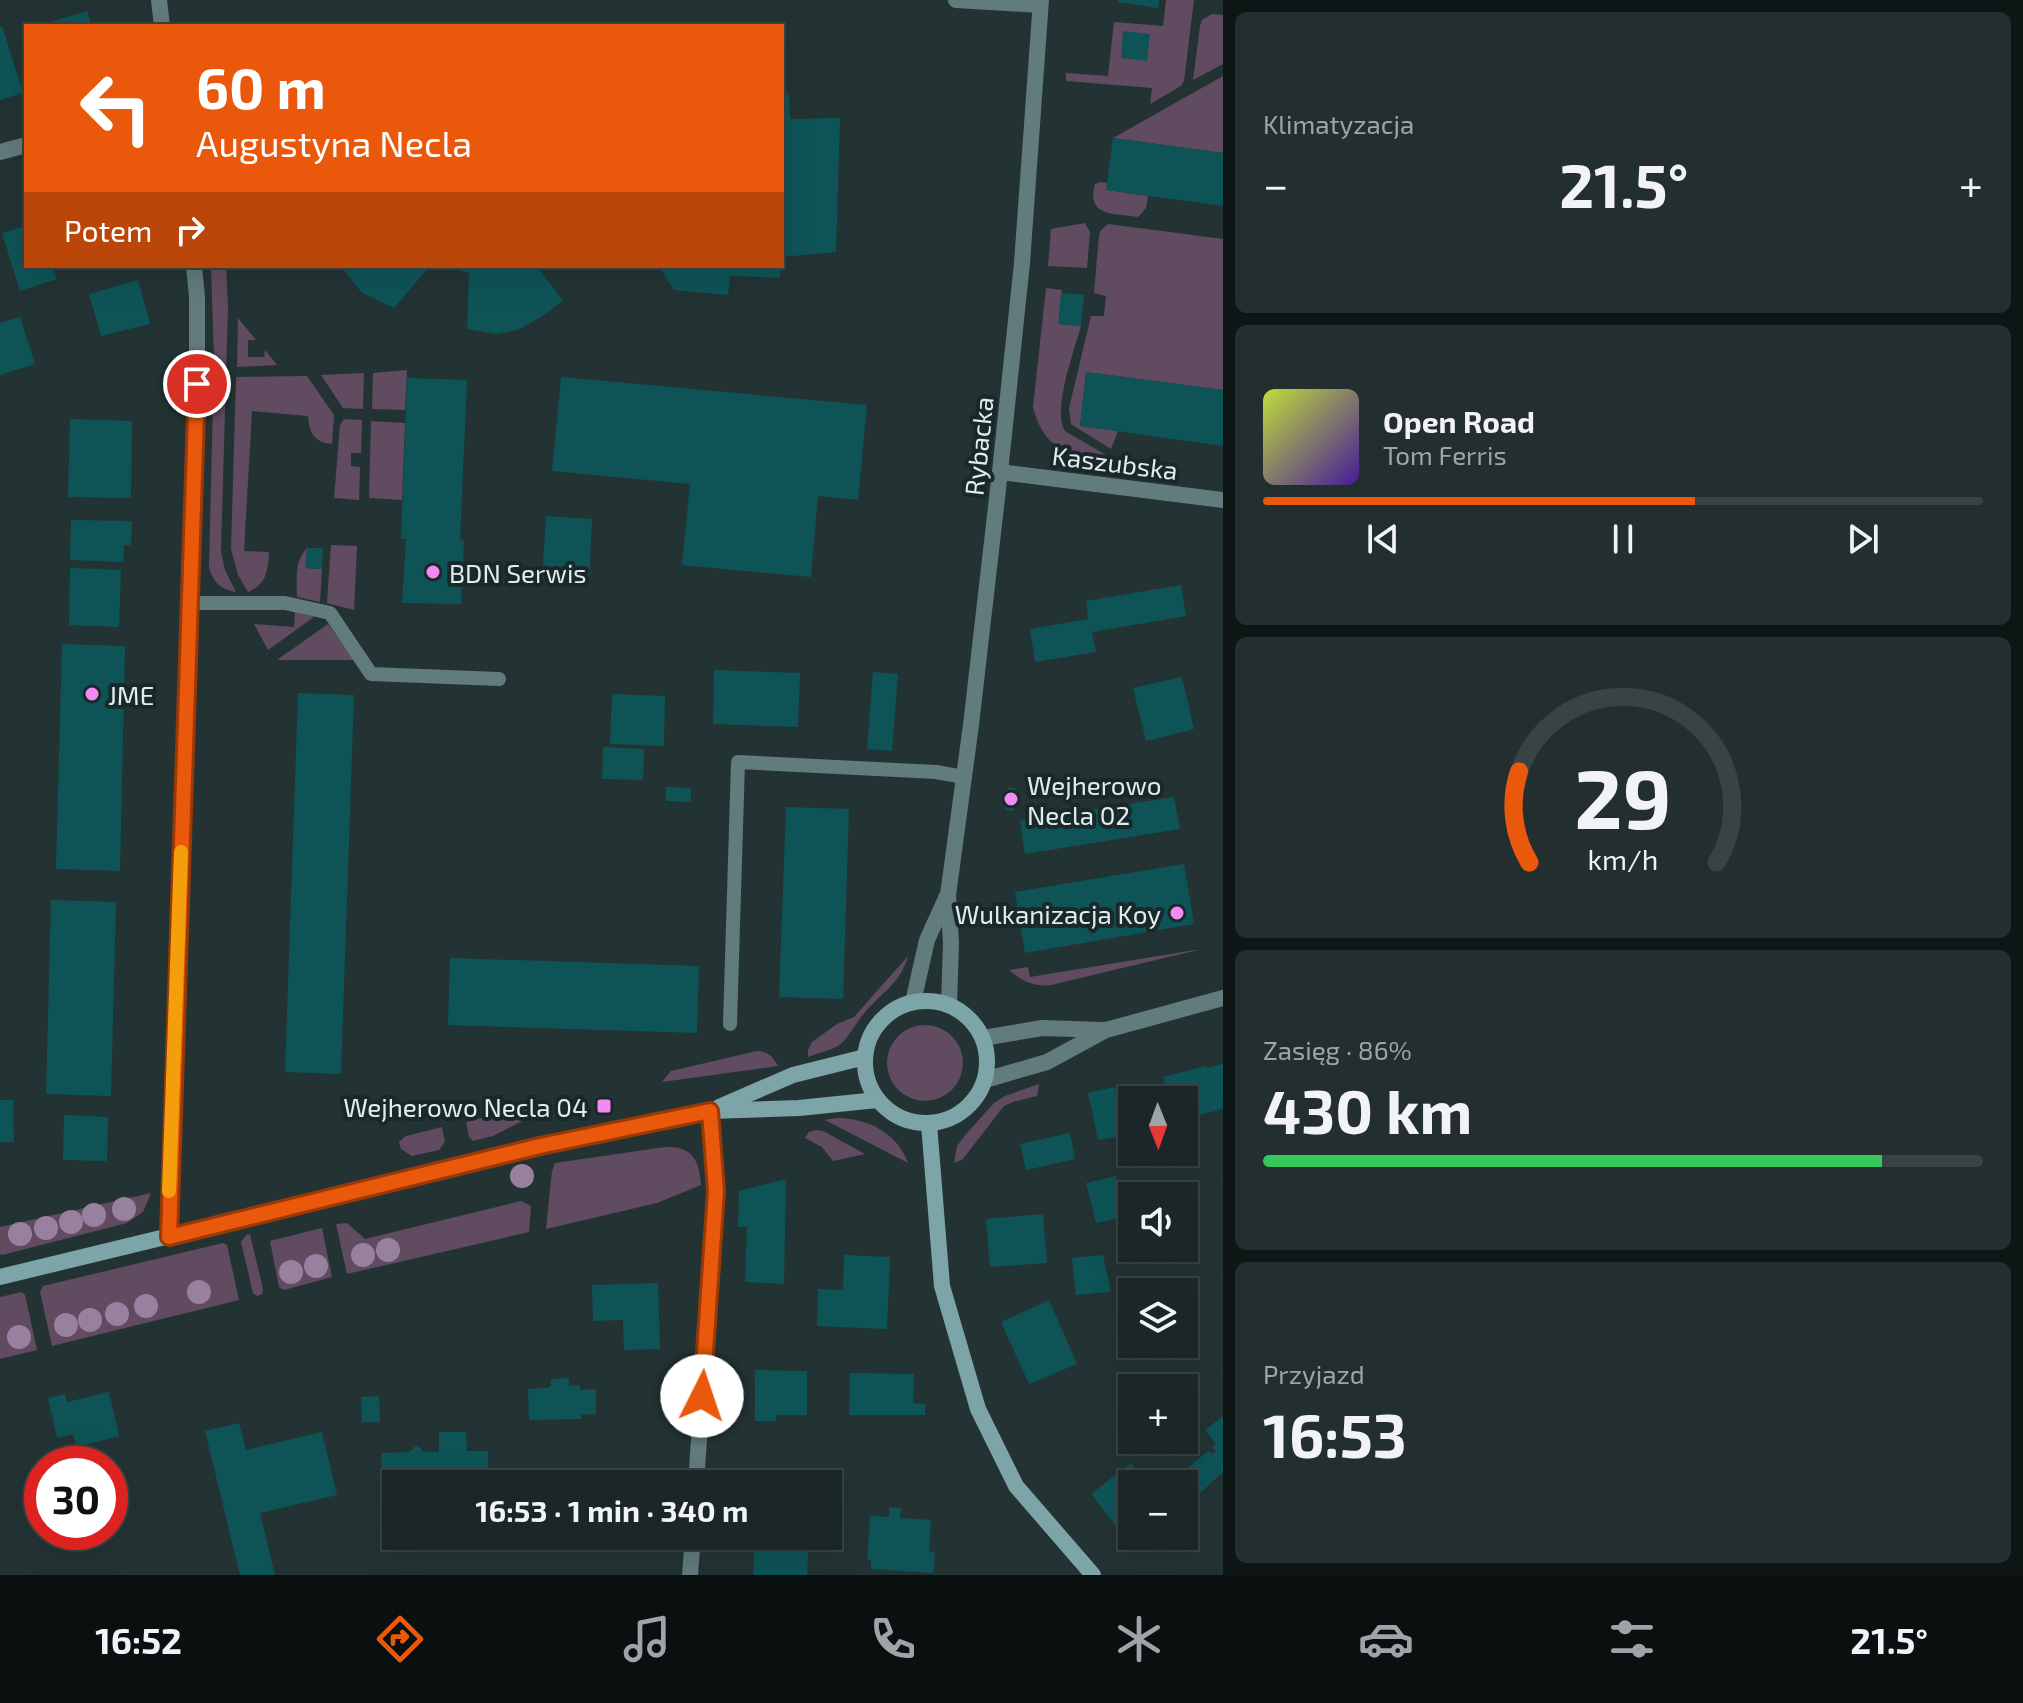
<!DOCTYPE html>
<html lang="pl">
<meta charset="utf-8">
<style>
body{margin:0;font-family:"Exo 2",sans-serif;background:#232e2f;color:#f1f3f6;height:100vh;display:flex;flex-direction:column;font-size:30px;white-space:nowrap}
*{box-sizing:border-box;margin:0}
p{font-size:26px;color:#9fa5a7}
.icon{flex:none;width:44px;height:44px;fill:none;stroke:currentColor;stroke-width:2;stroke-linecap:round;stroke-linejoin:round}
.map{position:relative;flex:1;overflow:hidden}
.drawer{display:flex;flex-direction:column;gap:12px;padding:12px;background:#0e1515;width:800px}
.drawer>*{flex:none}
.banner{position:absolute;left:24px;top:24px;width:760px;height:244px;border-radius:0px;box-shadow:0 8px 32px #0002,0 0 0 2px #384344;background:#ea580c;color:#fff;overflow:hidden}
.needle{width:52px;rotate:179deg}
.tools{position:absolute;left:1118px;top:1086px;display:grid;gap:16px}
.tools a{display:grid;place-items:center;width:80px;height:80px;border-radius:0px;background:#1a2627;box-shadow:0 8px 32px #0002,0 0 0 2px #384344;font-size:40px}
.speed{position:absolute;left:24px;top:1446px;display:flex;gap:16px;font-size:40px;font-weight:700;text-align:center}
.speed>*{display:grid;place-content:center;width:104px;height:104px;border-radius:50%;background:#1a2627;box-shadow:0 8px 32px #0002,0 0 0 2px #384344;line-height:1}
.speed .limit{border:12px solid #d22;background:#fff;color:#111}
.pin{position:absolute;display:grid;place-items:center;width:68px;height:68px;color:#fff;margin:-34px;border:4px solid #fff;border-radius:50%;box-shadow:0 2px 8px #0007}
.me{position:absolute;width:88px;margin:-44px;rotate:4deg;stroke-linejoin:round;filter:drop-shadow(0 0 6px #0008)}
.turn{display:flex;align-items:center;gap:28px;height:168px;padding:0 40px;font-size:36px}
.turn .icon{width:104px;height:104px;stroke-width:2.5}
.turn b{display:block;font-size:56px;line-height:68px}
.then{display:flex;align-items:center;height:76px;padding:0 40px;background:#0003;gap:16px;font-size:30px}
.big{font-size:60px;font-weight:700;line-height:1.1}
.drawer .widget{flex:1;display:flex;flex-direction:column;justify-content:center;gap:12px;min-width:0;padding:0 28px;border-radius:12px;background:#232e2f}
.drawer .dial{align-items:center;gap:0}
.dial svg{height:208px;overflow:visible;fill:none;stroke:#384344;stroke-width:7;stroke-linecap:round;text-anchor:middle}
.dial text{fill:#f1f3f6;stroke:none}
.song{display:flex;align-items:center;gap:24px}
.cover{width:96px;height:96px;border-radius:12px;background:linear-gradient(135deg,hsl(70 70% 55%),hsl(260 70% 35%))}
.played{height:8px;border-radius:4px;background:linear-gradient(90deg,#ea580c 60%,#384344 60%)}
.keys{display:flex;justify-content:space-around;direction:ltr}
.heat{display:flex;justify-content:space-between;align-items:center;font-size:44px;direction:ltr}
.charge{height:12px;border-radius:6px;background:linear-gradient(90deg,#34c759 86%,#384344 0)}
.trip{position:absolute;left:382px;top:1470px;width:460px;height:80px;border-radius:0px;background:#1a2627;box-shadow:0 8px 32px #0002,0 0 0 2px #384344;font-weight:700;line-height:80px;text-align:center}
.menu{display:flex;height:128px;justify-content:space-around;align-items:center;background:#0a0f10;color:#9fa5a7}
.menu .icon{width:56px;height:56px}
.menu .active{color:#ea580c}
.menu b{font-size:36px;color:#f1f3f6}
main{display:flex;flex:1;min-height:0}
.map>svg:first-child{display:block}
</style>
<main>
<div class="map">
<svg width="1223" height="1575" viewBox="0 0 1223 1575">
<rect width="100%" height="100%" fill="#233334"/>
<!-- green -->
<g fill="#614b60">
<polygon points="1166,0 1194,0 1184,81 1181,86 1150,104 1152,88 1066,81 1066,73 1108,76 1114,22 1163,26"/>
<polygon points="1212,14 1223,15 1223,64 1193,80 1200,26 1202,20"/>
<polygon points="1223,76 1223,153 1113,138"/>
<path d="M1101,182l6,1v7l41,6 -2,12 -8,9c-24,-4 -52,0 -43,-33z"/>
<polygon points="1085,223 1090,232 1087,268 1048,266 1051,229"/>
<polygon points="1108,224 1223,239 1223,390 1086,372 1080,426 1118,431 1111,449 1074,426 1071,424 1069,408 1091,316 1104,316 1106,296 1094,293 1099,235 1101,230"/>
<path d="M211,266h15l2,39 -7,246 4,19 11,22c-16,-3 -22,-9 -27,-24l5,-209z"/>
<path d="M1046,288l16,2 -3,34 22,2c-7,25 -29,84 -16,105l46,27c-42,-5 -66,-5 -78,-51z"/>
<polygon points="238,318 256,340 248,340 248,357 264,357 265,350 277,365 237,367"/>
<polygon points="407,370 405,410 372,409 373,373"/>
<polygon points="364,373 363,409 343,408 321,375"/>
<path d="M307,376l27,39 -2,29c-18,-2 -23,-11 -24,-28l-56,-5 -8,140 25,1c-1,18 -2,32 -21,40l-10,-17 -7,-26 5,-172z"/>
<polygon points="344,419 362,420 361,453 351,453 351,466 360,467 359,500 334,498 340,425"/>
<polygon points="371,421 405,423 402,500 369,498"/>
<polygon points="331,545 357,546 354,610 327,603"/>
<path d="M307,548l-1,20 16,1 -2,33 -23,-5c0,-18 -3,-35 10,-49z"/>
<polygon points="295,612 314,617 268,650 254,624 294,627"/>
<polygon points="328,624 354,660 277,660"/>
<path d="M1195,950h3l-147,35c-17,2 -29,-4 -42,-15l19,-3 2,10z"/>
<path d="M908,956c-7,26 -25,36 -42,55 -8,9 -15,22 -23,31 -9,8 -24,11 -35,15v-7l4,-8 25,-18 17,-7z"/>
<circle cx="925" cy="1063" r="38"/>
<path d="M757,1051c11,0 16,6 21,15l-116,16 9,-11z"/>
<polygon points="1039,1084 1037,1096 1013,1102 1004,1106 962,1160 954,1163 957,1146 966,1134 994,1103 1005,1096"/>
<polygon points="528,1106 536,1106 542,1111 493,1136 473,1141 469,1137 466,1122"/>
<path d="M836,1118c32,0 61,15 72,45l-83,-43z"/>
<polygon points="442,1127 445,1142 439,1150 412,1156 401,1149 399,1142 406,1136"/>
<polygon points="816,1130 823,1131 865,1154 833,1161 822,1147 805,1138 809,1132"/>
<path d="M665,1147c27,-1 34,12 36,38l-44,18 -111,26 6,-58 3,-8z"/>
<polygon points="151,1193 143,1212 127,1223 2,1255 0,1254 0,1227"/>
<polygon points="521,1201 531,1206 529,1232 347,1274 336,1224 347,1223 365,1239"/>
<polygon points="322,1228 332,1277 284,1290 279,1287 270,1241"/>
<polygon points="250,1234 263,1289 262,1294 257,1296 253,1293 241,1242 246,1235"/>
<polygon points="223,1243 227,1245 239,1300 52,1346 40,1292 43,1286"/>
<polygon points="22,1292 25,1295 37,1350 0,1359 0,1297"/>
</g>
<!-- building -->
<g fill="#0e5457">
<polygon points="1118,0 1159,0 1158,8 1118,2"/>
<polygon points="87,11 92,26 40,26 40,25"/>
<polygon points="2,26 23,93 0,100 0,27"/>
<polygon points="1123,31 1150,34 1147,61 1121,58"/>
<polygon points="782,93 789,93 790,119 840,118 836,252 782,257"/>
<polygon points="1113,138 1223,153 1223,206 1106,190"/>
<polygon points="26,226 26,266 52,266 57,279 20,291 2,233"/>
<polygon points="341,266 430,266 394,308 362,293"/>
<polygon points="446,266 537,266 563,301 539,318 518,330 496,334 467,329 469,273"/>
<polygon points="659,266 781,266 780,278 730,276 728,295 674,290"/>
<polygon points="138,280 150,324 101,336 89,294"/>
<polygon points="1061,293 1084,295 1081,326 1058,324"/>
<polygon points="20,317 35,364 0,375 0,323"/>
<polygon points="1086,372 1223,390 1223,446 1080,426"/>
<polygon points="561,377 867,405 858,500 818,496 811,577 682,565 690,484 552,471"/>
<polygon points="407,378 467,380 460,540 464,541 461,604 402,603 406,539 401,539"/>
<polygon points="70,419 132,421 131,498 68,497"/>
<polygon points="546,516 592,519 589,581 542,579"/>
<polygon points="71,520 132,521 131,545 124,545 123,562 70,560"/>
<polygon points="307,548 323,548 322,569 305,568"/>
<polygon points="70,568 121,570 119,627 69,625"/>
<polygon points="1181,585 1186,616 1092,632 1096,652 1035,662 1030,629 1088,619 1086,601"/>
<polygon points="62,644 125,646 120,871 56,869"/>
<polygon points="714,670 800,673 798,727 713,724"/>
<polygon points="873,672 898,674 892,751 867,749"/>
<polygon points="1182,677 1194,729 1146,741 1133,688"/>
<polygon points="298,693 354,695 341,1074 285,1072"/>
<polygon points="612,694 665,696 664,746 610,744"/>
<polygon points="603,747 644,749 643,780 602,779"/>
<polygon points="666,787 691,788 691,802 666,801"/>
<polygon points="1008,787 1016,788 1014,811 1005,810"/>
<polygon points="1174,797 1180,829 1025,854 1020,821"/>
<polygon points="786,807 849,809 843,999 779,997"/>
<polygon points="1184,864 1194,924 1025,953 1015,892"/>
<polygon points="51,900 116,902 111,1096 46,1094"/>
<polygon points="450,958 699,966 697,1033 448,1025"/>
<polygon points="1223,1064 1223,1109 1192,1117 1188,1100 1169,1100 1163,1077 1206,1066 1207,1068"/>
<polygon points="1114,1087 1116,1092 1140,1087 1143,1100 1132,1100 1132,1135 1098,1140 1088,1093"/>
<polygon points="0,1100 13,1100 14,1142 0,1142"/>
<polygon points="64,1115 108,1117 107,1161 63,1160"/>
<polygon points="1070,1133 1075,1159 1026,1170 1020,1144"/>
<polygon points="1116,1176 1125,1217 1096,1223 1086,1183"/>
<polygon points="786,1179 784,1284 745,1282 747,1227 738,1227 739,1191"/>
<polygon points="1043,1214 1047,1263 990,1267 986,1219"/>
<polygon points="844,1255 890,1257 887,1329 817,1326 818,1289 843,1290"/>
<polygon points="1103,1255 1111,1292 1076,1295 1072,1258"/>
<polygon points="658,1283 660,1349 624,1350 623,1320 593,1321 592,1285"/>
<polygon points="1049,1300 1077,1364 1029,1384 1001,1322"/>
<polygon points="755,1370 807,1371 807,1415 776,1415 776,1421 755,1421"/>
<polygon points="850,1373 914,1374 913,1403 925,1404 925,1415 849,1415"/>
<polygon points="569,1378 569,1386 580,1385 580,1390 596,1389 596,1414 581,1415 581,1419 529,1420 528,1389 546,1388 551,1386 551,1379"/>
<polygon points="109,1392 119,1436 77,1447 73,1434 57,1438 48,1398 65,1394 67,1402"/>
<polygon points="379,1396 380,1422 362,1422 361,1397"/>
<polygon points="1223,1416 1223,1472 1198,1495 1180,1474 1208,1451 1213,1454 1216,1452 1212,1447 1216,1444 1205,1430"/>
<polygon points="239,1423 246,1450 322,1432 337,1495 260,1513 275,1575 240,1575 205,1431"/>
<polygon points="439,1432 466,1432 467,1451 488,1451 489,1484 396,1484 396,1504 382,1504 381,1453 409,1452 417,1445 424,1452 439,1452"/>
<polygon points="1131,1463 1148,1484 1132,1484 1132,1536 1127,1540 1091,1494"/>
<polygon points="889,1507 901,1508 900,1518 931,1520 929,1551 935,1552 933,1573 871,1569 871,1560 867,1560 870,1516 889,1517"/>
<polygon points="438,1536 476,1536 477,1551 439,1552"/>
<polygon points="561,1536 630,1536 631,1550 577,1551 577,1547 561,1548"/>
<polygon points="755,1536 809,1536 807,1575 753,1575"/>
</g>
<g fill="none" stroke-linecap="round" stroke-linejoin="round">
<!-- service -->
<g stroke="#627b7c" stroke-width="14">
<polyline points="189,603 285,603 330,613 371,674 499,679"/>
<polyline points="730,1024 738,762 936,772 964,777"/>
</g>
<!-- minor -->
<g stroke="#627b7c" stroke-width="16">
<polyline points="159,0 162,26"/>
<polyline points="956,0 1040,5"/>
<polyline points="0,152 26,145"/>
<polyline points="1000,472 1223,500"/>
<polyline points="169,1237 197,384 197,297 194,266"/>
<polyline points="696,1484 716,1191 710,1111"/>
<polyline points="690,1575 693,1536"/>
</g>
<!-- tertiary -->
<g stroke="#627b7c" stroke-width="16">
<polyline points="913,1002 927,940 947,896"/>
<polyline points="949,1005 951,943 948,895 971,725 1000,472 1022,263 1041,0"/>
<polyline points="983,1038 1042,1028 1104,1030"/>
<polyline points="985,1080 1047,1062 1106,1030 1223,998"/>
</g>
<!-- secondary -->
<g stroke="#7da5a7" stroke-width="16">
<circle cx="926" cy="1062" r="61"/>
<polyline points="719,1107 793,1075 865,1057"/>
<polyline points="929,1124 942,1286 978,1409 1016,1486 1093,1575"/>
<polyline points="0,1277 540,1146 710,1111 799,1108 877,1100"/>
</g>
</g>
<!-- trees -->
<g fill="#98819f">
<circle cx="522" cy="1176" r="12"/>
<circle cx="124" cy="1209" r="12"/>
<circle cx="94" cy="1215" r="12"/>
<circle cx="71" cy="1222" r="12"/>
<circle cx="46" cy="1228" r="12"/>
<circle cx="20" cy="1234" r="12"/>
<circle cx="388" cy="1250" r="12"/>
<circle cx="363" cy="1255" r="12"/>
<circle cx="316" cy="1266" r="12"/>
<circle cx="291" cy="1272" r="12"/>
<circle cx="199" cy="1292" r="12"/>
<circle cx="146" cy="1306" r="12"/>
<circle cx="117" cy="1314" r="12"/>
<circle cx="90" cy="1320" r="12"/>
<circle cx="66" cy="1325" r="12"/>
<circle cx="19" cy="1337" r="12"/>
</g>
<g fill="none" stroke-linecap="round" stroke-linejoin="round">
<!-- route casing -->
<g stroke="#983908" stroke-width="20">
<polyline id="route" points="197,384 169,1237 540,1146 710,1111 716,1191 702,1396"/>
</g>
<!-- route -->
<use href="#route" stroke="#ea580c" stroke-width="14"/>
<!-- slow -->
<polyline stroke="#f59e0b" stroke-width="14" points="169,1191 181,852"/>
</g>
<!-- markers -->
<g fill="#f28af2" stroke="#19292a" stroke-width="3">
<circle cx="433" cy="572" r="8"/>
<circle cx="92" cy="694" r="8"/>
<circle cx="1011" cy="799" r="8"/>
<circle cx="1177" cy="913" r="8"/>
<rect x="596" y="1098" width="16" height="16" rx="4"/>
</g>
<g text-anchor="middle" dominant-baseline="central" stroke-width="8" stroke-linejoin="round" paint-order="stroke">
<!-- street labels -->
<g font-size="26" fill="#e2eced" stroke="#19292a">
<text transform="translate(978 446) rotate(-84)">Rybacka</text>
<text transform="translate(1115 462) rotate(7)">Kaszubska</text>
</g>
<!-- poi labels -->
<g font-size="26" fill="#e2eced" stroke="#19292a" text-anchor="start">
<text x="449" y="572">BDN Serwis</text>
<text x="108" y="694">JME</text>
<text x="1027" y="784">Wejherowo<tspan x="1027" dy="30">Necla 02</tspan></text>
<text x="1161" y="913" text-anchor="end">Wulkanizacja Koy</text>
<text x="588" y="1106" text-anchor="end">Wejherowo Necla 04</text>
</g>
</g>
</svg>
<div class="tools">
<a><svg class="needle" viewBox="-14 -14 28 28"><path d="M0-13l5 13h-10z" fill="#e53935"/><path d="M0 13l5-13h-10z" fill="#9fa5a7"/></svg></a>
<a><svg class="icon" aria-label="sound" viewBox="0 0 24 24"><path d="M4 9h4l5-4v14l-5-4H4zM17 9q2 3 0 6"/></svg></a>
<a><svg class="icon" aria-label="layers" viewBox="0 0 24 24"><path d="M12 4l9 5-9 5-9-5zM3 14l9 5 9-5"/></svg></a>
<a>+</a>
<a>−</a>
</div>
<div class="speed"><div class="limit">30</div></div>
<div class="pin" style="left:197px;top:384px;background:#d93025"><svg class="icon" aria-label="arrive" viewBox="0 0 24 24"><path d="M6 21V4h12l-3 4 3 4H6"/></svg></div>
<svg class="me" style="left:702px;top:1396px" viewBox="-20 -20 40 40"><circle r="19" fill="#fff"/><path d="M0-13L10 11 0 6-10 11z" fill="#ea580c"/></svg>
<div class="trip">16:53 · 1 min · 340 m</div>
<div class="banner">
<div class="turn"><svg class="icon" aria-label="left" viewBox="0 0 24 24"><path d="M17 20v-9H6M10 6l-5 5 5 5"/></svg><div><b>60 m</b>Augustyna Necla</div></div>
<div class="then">Potem<svg class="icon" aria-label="right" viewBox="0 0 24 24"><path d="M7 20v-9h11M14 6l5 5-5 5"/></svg></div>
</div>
</div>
<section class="drawer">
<div class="widget"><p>Klimatyzacja</p>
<div class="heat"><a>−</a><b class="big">21.5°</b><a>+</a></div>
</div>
<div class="widget">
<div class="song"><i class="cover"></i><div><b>Open Road</b><p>Tom Ferris</p></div></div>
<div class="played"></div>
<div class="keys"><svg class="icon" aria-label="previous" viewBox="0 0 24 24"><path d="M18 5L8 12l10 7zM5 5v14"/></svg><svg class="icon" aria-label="pause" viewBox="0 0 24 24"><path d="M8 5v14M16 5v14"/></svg><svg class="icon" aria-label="next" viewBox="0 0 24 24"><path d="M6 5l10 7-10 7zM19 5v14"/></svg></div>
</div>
<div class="widget dial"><svg viewBox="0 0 100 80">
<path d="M14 69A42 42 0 1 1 86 69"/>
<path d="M14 69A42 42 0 0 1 10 34" stroke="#ea580c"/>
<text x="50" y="56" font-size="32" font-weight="700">29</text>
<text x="50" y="72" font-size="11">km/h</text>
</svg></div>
<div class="widget"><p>Zasięg · 86%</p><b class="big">430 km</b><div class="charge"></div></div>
<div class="widget"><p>Przyjazd</p><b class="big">16:53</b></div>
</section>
</main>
<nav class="menu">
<b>16:52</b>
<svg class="icon active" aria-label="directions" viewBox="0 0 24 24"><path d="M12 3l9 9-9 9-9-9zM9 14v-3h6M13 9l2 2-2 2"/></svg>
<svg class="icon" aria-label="music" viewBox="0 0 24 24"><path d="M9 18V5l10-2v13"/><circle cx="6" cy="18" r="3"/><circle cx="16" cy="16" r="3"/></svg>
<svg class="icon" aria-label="phone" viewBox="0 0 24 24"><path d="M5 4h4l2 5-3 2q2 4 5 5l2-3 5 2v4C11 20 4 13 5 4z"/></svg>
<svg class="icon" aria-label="climate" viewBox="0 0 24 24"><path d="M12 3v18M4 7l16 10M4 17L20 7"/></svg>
<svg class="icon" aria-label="car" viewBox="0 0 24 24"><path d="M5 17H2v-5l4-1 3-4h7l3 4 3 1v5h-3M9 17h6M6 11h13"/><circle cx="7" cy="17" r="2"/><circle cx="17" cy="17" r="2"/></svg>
<svg class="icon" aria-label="filters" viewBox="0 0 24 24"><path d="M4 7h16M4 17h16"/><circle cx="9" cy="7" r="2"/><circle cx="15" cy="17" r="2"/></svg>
<b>21.5°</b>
</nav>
